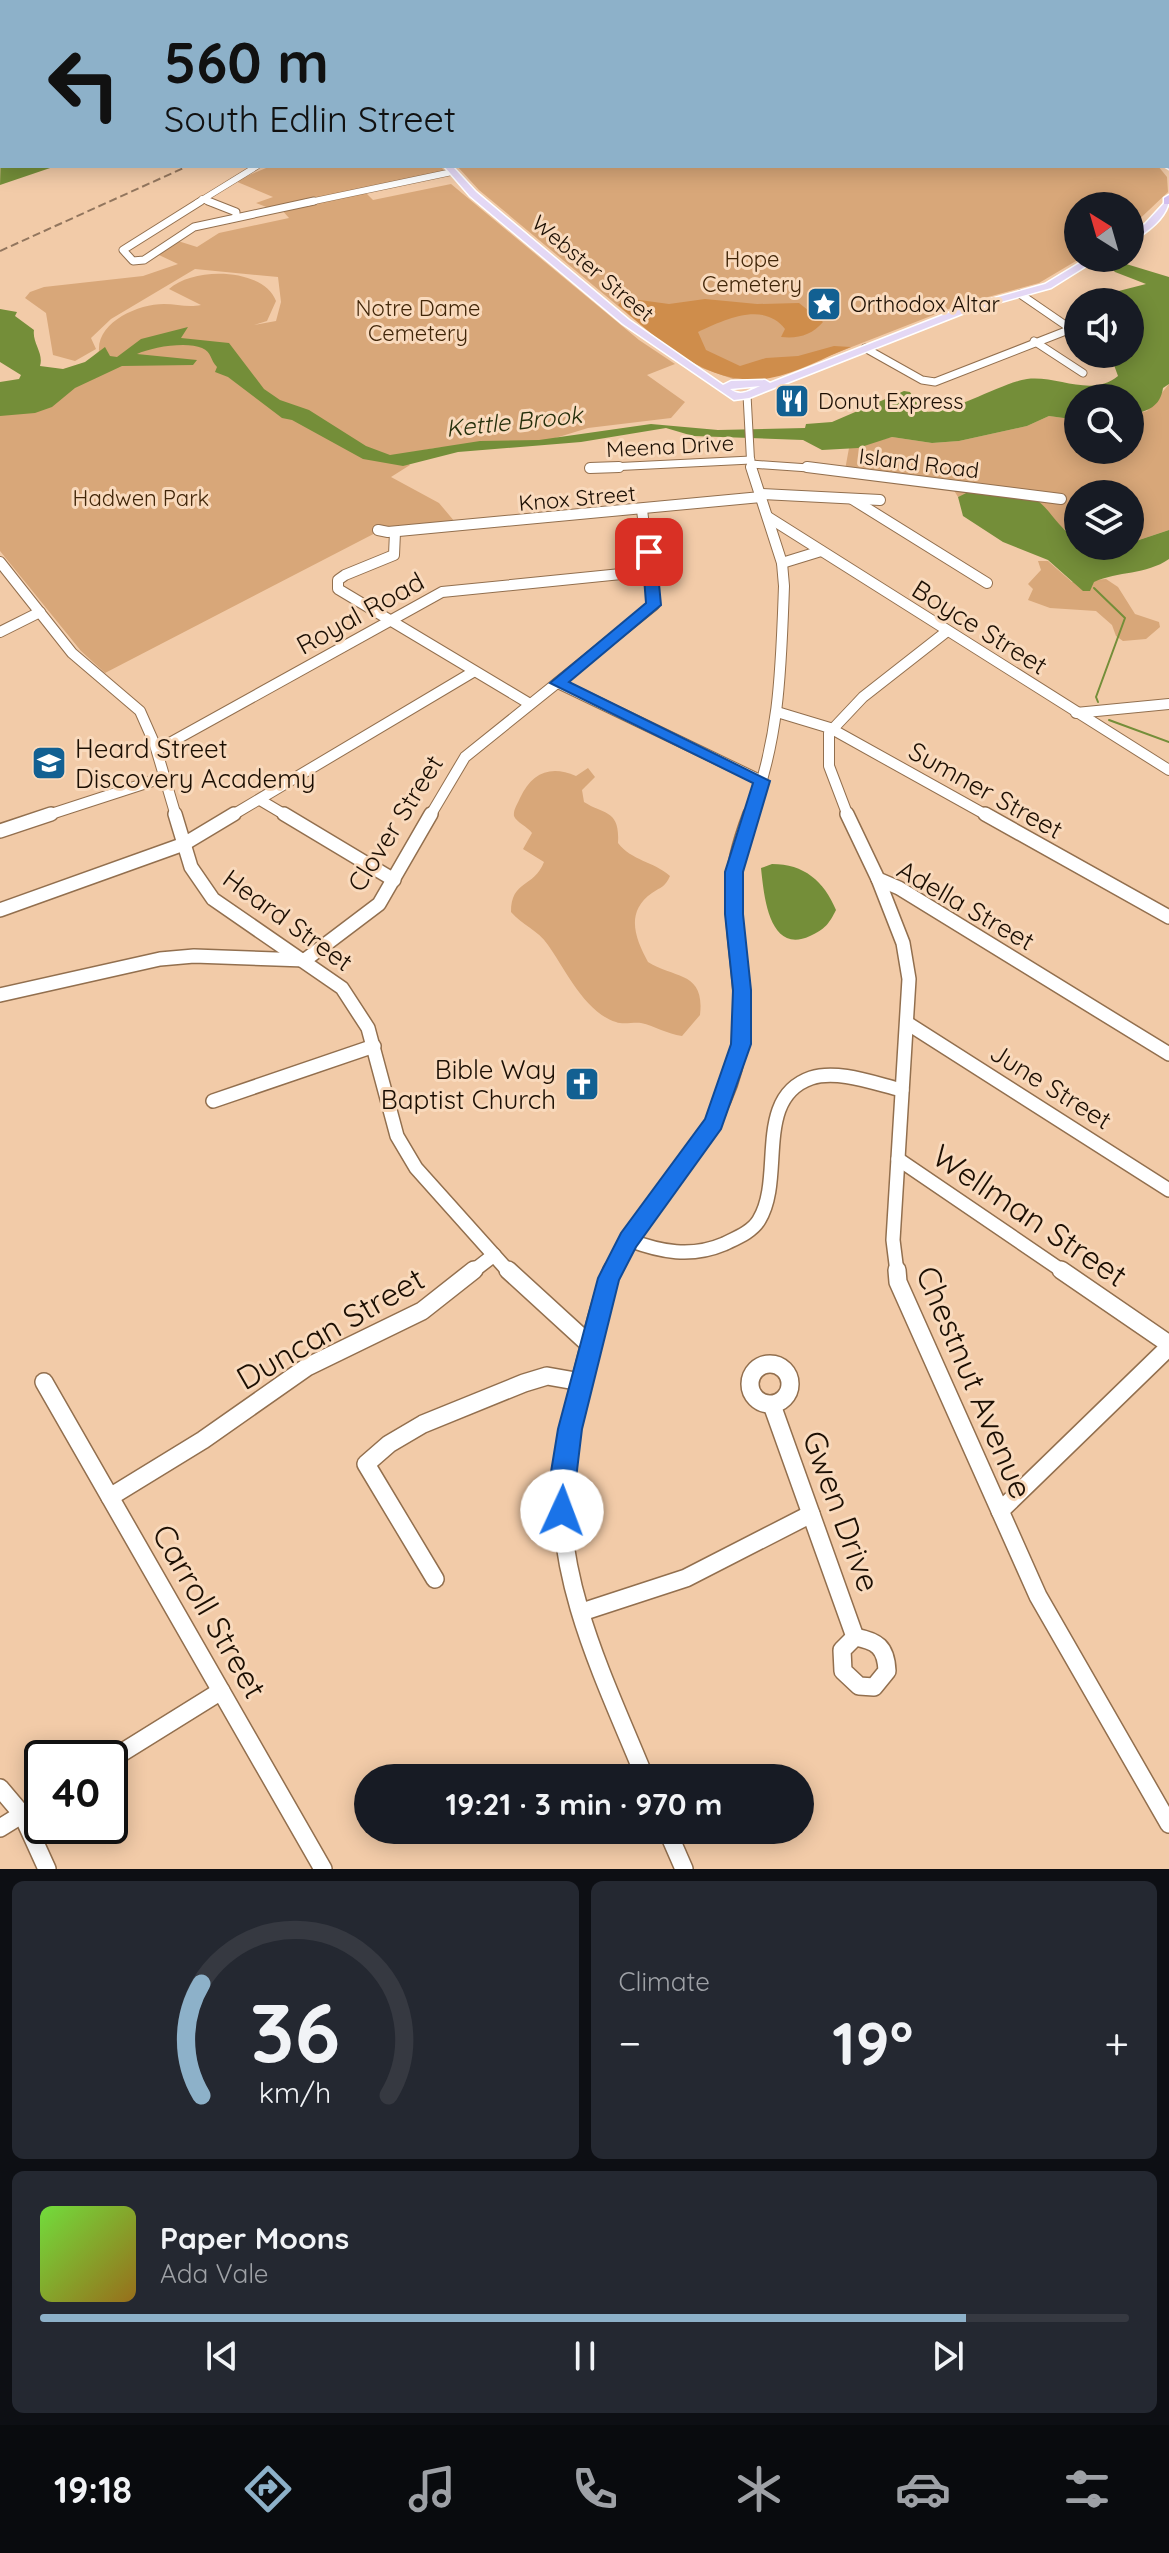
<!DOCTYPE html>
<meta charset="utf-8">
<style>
body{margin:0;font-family:Quicksand,sans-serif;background:#242831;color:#f1f3f6;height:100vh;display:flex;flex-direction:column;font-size:30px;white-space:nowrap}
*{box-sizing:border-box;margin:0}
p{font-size:26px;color:#9ea1a6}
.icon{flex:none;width:44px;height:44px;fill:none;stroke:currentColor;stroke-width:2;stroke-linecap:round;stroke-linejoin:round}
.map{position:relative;height:1869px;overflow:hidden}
.drawer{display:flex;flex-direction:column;gap:12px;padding:12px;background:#0d0f14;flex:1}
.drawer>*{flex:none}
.banner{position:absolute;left:0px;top:0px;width:1170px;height:168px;box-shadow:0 4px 20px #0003;background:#8db1c9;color:#111;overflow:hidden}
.needle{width:52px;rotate:323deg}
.fabs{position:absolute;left:1064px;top:192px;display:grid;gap:16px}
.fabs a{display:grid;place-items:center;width:80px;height:80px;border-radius:50%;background:#171b24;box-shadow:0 4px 20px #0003;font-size:40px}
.speed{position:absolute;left:24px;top:1740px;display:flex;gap:16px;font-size:40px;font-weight:700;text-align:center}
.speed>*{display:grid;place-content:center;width:104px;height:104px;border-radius:50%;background:#171b24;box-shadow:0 4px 20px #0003;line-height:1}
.speed .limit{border:4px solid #111;border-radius:12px;background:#fff;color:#111}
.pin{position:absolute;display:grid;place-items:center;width:68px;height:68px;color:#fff;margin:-34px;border-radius:16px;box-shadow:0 4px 12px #0006}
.me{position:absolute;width:88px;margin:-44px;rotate:2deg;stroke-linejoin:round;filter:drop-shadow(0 0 6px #0008)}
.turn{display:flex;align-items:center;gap:28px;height:168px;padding:0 32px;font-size:36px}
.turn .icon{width:104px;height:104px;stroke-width:2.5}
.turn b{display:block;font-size:56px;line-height:68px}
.big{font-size:60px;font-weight:700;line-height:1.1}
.drawer .widget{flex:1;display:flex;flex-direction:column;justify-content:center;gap:12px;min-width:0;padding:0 28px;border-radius:12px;background:#242831}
.drawer .dial{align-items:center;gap:0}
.dial svg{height:208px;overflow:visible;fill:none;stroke:#363941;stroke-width:7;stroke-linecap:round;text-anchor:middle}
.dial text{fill:#f1f3f6;stroke:none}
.song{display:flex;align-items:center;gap:24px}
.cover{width:96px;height:96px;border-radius:12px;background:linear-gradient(135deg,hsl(100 70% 55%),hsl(40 70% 35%))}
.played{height:8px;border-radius:4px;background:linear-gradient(90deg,#8db1c9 85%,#363941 85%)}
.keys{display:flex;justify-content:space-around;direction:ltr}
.heat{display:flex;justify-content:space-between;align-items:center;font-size:44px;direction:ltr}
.drawer .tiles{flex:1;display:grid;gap:12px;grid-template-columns:1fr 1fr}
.widget:last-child{grid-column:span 2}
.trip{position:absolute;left:354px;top:1764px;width:460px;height:80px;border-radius:40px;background:#171b24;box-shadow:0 4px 20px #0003;font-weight:700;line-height:80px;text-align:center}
.tab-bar{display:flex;height:128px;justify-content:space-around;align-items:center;background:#090b0e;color:#9ea1a6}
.tab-bar .icon{width:56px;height:56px}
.tab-bar .on{color:#8db1c9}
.tab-bar b{font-size:36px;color:#f1f3f6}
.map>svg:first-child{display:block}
</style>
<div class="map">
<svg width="1169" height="1869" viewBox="0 0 1169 1869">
<rect width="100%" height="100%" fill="#f2cba8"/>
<!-- green -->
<g fill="#d8a779">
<polygon points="271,166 440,166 445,171 269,208 256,203 273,197 235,181"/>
<polygon points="457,166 1158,166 1167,177 1168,192 1130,228 1130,206 1078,206 1078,258 1081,258 1039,283 959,305 780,375 733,379 702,368 654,336 479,190"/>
<path d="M451,184l188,156 36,24 -28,11 38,27 -14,16 -83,10 -39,12 -114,8 -36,7 11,10 -19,12 48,26 16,19 -70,6 -280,145 -24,-22 -81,-100v-165l87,-23 12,-12c-2,-29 39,-47 65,-47 13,0 24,4 37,1l-32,-16c25,-23 95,-21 107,12l-9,20 -13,4 22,-4 5,-19 -3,-25 -83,-8 -84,50 -20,19 5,11 -21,12 -22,-6 -7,-42 -21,-15 5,-6 14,-5 99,-11 35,-12 -19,-9 19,-14 19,6 22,-14 70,-15 -8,-9 84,-17 8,8z"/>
<polygon points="1169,384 1169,530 1130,543 1130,494 1078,494 1078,540 1051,519 968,492 958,497 950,484 845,470 849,448 892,437 932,443 959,441 1027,426 1049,416 1078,420 1078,450 1130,450 1130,415 1147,411"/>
<polygon points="1038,561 1048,561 1072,582 1106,579 1118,587 1135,614 1159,622 1160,627 1146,639 1123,641 1116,636 1112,625 1096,611 1050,608 1028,600 1033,589 1028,584 1041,570"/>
<path d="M588,768l7,9 -13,13 2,12c20,13 36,7 34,41 14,18 35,18 52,33 -5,11 -9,11 -18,17 -27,19 -17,45 -4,69 27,17 57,9 52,53l-18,21c-15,-2 -27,-10 -41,-13 -8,-1 -18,2 -25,-1 -31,-9 -52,-55 -68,-77 -10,-15 -26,-20 -37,-33 0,-32 23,-24 33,-50l-21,-13 9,-16c-4,-6 -16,-11 -18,-17 -1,-6 4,-13 6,-18 12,-26 31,-33 56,-22z"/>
</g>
<!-- forest -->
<path fill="#cf8d4b" d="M625,298l44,6 36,-5 52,5 42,-1 24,19c-11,13 -25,17 -42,15l4,-8c-22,-29 -63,-8 -87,3l8,18 34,16 26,-8 32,-2 36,-10 17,1c-26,10 -54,26 -81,31 -61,11 -110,-37 -152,-73z"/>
<!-- water -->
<g fill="#748e39">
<polygon points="2,105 2,166 56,166 0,185"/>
<path d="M1113,260l56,17v107l-6,4c-3,19 -15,23 -33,27v-17h-52v22l-29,-4 -22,10 -68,15 -27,2 -40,-6 -34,11 -36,2 -19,-10 -110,-4 -27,-8 -85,14 -123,10 -55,14 -40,-7 -71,-39 -10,-2 -54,-41 -13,-5 2,-5c-7,-7 -5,-15 -15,-19 -15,-7 -51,-1 -65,6l60,6 -4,5 -71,1 -47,22 -23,19 -17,6 -35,3v-34l19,-3 2,-4 -21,-13v-53l17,3 -2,4 19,14c-2,13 10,23 6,36l23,3 22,-7 20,-15 5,9 7,1 24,-18 47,-12 -7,11 48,5 35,46 16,11 29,10 57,36 24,9 90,-14 59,-1 112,-16 67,6 87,-2 1,-4 26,-2 72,-31 6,1 12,19c24,6 78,-28 105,-32 30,-4 65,19 91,-3l-8,-22h20v-52h-35l12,-8 39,-10 -31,-12 -8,-8z"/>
<path d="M968,492l68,8c13,7 22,29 42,40v6h52v-3l39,-13v29c-23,16 -51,12 -75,23l-4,9h-7l-35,-31 -45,-18 -40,-26 -5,-19z"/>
<path d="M772,864c32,0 52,17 64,46 -7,14 -11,19 -26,26 -41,19 -46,-40 -49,-68z"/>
</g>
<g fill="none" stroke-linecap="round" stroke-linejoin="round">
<!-- stream -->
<g stroke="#748e39" stroke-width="2">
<polyline points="1094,588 1125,618 1096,697 1098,702"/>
<polyline points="1109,720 1169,742"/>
</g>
<!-- minor-far4 casing -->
<g stroke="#926f4e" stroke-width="7">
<g id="minor-far4">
<polyline points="607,0 618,2"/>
<polyline points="593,2 598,0"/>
<polyline points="202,199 213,203"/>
<polyline points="197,203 257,166"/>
<polyline points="305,203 452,172"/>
</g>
</g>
<!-- minor-far3 casing -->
<g stroke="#926f4e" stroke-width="9">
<g id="minor-far3">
<polyline points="201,201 123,250 133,261 144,260 194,227 314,201"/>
<polyline points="208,201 236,212 236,217"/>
<polyline points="1034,341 1083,373"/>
<polyline points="865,348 922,380 935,382 1071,329 1020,294"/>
<polyline points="747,395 751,469"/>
<polyline points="751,464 823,469"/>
<polyline points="590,468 751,460"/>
</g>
</g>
<!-- minor-far2 casing -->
<g stroke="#926f4e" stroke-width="12">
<g id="minor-far2">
<polyline points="807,467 1061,499"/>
<polyline points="590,468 619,467"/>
<polyline points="760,494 880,500"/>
<polyline points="852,499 987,583"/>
<polyline points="768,517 1169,770"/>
<polyline points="378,530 388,532 761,497"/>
<polyline points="395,532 394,555 345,575 338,580 338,589 530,704"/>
<polyline points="0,562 72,653 140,711 155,745 176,816"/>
<polyline points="782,563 821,551"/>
<polyline points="0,632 40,612"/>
<polyline points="558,683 762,781"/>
<polyline points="777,712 830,728 988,816"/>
<polyline points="1076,713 1169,704"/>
<polyline points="157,750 442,592 651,571"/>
<polyline points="260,800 287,816"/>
<polyline points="45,816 165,777"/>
<polyline points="231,816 473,672"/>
<polyline points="430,816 465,757 654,605 642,510"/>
<path d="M750,816c30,-78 31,-148 34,-230l-2,-23 -31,-96"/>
<polyline points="848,816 829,766 829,733 863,697 946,632"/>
</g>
</g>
<!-- minor-far1 casing -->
<g stroke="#926f4e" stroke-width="16">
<g id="minor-far1">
<polyline points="175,814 191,867 213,899 342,988 368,1028 397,1136 416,1168 509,1272"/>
<polyline points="284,814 394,880"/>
<polyline points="847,814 878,879 899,888 1169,1054"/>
<polyline points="985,814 1169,917"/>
<polyline points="0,831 51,814"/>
<polyline points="878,879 903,943 909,979 893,1240 897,1272"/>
<polyline points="0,910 184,844 234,814"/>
<polyline points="0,995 160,959 194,956 305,960 379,904 431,814"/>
<polyline points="907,1023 1169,1190"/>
<polyline points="213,1101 374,1046"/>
<polyline points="898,1159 1064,1272"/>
<path d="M629,1240c32,12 62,18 95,4 12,-6 28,-12 35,-24 26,-42 -6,-122 52,-142 27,-9 65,6 91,12"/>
<polyline points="472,1272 494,1255"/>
<path d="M612,1272c33,-72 103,-125 123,-203 15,-57 -2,-114 -3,-171 0,-30 8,-57 18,-84"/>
</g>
</g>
<!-- minor casing -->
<g stroke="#926f4e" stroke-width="20">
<g id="minor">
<polyline points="508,1270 590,1345"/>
<path d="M612,1270c-13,34 -21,70 -30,105 -8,33 -18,67 -20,101 -7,107 44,206 83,302"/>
<polyline points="897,1270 898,1282 1038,1596 1169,1824"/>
<polyline points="1061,1270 1169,1344"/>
<circle cx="770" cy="1384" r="20"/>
<polyline points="44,1382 323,1869"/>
<polyline points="772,1405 855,1637"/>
<polyline points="110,1497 203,1440 307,1367 422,1311 474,1270"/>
<polyline points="1000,1511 1169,1347"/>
<polyline points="435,1579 366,1464 389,1444 423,1424 524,1383 547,1376 581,1382"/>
<polyline points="582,1612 686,1578 811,1514"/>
<path d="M855,1637c22,4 31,10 32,34l-13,16 -15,-1 -16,-15 -1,-21z"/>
<polyline points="110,1760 221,1691"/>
<polyline points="0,1788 22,1814 47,1869"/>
<polyline points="0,1828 42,1802"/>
<polyline points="667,1830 684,1869"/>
</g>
</g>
<!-- major casing -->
<g stroke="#fff" stroke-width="3">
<g id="major">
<polygon points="106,0 114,0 116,2 108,2"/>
<polygon points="0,87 2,87 0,93"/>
<path d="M444,166h8l24,26 153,128 94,65 8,-4 34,-1 5,3 196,-77 79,-22 43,-26h11l-48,30 -79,22 -223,88 -15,2 -111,-76 -153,-128zM760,386c-11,5 -20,11 -30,3z"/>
<path d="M1169,198c0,19 -24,36 -39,44v-7l15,-11z"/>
</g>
</g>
<!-- highway casing -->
<g stroke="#fff" stroke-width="3">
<g id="highway">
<polygon points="74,0 82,0 73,2"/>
<polygon points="1110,0 1118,0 1119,2 1111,2"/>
<polygon points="1133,0 1141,0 1131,2"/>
<rect x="0" y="80" width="2" height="4"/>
<polygon points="1168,122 1169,123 1169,129 1168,128"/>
<polygon points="1168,140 1169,141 1169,147 1168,146"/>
<polygon points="1169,161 1169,169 1164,166 1168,166"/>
<polygon points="1169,195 1169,204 1164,204 1164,198"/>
</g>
</g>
<!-- minor-far4 -->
<use href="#minor-far4" stroke="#fff" stroke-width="6"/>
<!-- minor-far3 -->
<use href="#minor-far3" stroke="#fff" stroke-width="7"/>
<!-- minor-far2 -->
<use href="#minor-far2" stroke="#fff" stroke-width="10"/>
<!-- minor-far1 -->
<use href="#minor-far1" stroke="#fff" stroke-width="13"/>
<!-- minor -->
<use href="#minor" stroke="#fff" stroke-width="17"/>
<!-- major -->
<use href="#major" fill="#e4d8f5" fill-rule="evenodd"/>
<!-- highway -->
<use href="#highway" fill="#d2beef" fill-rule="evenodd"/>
<!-- rail -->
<g stroke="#92765e" stroke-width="2" stroke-dasharray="8 4" stroke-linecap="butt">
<polyline points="1066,0 1070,2"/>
<polyline points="545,2 549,0"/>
<polyline points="0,251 188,166"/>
</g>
</g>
<!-- route -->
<polygon fill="#1a73e8" stroke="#114b97" stroke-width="2" points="649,548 656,552 661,605 569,682 770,781 743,872 743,914 751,990 751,1044 721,1129 636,1247 619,1280 582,1429 571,1520 562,1523 553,1520 549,1511 550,1478 558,1429 598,1278 621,1233 705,1119 731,1044 733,990 725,914 725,872 753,783 550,683 646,603 642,552"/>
<!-- icons -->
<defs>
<g id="sight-square" transform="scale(1.8)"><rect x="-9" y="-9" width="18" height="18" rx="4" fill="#126092" stroke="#f9dabd"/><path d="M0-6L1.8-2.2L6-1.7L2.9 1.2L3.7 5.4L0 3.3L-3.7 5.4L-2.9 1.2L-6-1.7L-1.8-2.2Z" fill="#fff"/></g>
<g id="restaurant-square" transform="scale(1.8)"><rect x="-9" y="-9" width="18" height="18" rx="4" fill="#126092" stroke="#f9dabd"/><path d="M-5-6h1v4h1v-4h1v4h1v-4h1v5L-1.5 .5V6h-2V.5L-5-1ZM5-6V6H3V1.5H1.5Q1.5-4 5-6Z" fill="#fff"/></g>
<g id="school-square" transform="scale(1.8)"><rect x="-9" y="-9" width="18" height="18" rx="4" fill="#126092" stroke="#f9dabd"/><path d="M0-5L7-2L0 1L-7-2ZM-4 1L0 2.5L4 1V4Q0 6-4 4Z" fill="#fff"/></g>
<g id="church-square" transform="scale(1.8)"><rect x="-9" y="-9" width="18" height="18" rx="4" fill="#126092" stroke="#f9dabd"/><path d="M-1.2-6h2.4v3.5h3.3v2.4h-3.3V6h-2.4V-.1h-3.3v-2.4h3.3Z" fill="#fff"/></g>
</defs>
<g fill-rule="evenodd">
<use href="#sight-square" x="824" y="304"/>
<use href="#restaurant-square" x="792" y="401"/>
<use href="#school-square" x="49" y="763"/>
<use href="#church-square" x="582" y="1084"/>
</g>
<g text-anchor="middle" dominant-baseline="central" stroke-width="6" stroke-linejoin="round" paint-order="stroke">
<!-- far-park labels -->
<g font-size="22" fill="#412609" stroke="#f9dabd">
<text x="752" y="259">Hope<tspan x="752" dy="25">Cemetery</tspan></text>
<text x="418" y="308">Notre Dame<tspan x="418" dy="25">Cemetery</tspan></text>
<text x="141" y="498">Hadwen Park</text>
</g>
<!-- far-street labels -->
<g font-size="22" fill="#1c0f03" stroke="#f9dabd">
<text transform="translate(593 268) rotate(40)">Webster Street</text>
<text transform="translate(670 446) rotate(-3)">Meena Drive</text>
<text transform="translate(919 463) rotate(7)">Island Road</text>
<text transform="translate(577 498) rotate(-5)">Knox Street</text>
</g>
<!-- far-poi labels -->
<g font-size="22" fill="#1c0f03" stroke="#f9dabd" text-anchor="start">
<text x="850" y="304">Orthodox Altar</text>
<text x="818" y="401">Donut Express</text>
</g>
<!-- far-water labels -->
<g font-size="24" font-style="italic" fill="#252f0b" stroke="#f9dabd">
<text transform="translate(514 421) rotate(-6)">Kettle Brook</text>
</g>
<!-- street labels -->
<g font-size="26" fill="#1c0f03" stroke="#f9dabd">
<text transform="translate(360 613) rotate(-29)">Royal Road</text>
<text transform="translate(980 627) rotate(32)">Boyce Street</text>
<text transform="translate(986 790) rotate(29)">Sumner Street</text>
<text transform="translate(395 823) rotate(-58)">Clover Street</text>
<text transform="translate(966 905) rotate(30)">Adella Street</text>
<text transform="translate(288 920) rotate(36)">Heard Street</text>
<text transform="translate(1051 1086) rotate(32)">June Street</text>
</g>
<!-- poi labels -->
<g font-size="26" fill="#1c0f03" stroke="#f9dabd" text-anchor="start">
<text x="75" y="748">Heard Street<tspan x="75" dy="30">Discovery Academy</tspan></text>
<text x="556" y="1069" text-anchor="end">Bible Way<tspan x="556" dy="30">Baptist Church</tspan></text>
</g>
<!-- near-street labels -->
<g font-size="32" fill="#1c0f03" stroke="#f9dabd">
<text transform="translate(1030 1215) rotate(34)">Wellman Street</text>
<text transform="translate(330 1328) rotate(-30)">Duncan Street</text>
<text transform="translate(975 1382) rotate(67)">Chestnut Avenue</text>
<text transform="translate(842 1511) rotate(70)">Gwen Drive</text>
<text transform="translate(210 1611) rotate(60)">Carroll Street</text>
</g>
</g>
</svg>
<div class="fabs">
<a><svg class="needle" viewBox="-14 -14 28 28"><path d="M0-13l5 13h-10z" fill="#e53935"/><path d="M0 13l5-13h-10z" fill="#9ea1a6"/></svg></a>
<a><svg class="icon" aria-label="sound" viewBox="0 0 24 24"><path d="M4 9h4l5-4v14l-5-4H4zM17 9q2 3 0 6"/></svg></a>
<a><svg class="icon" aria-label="search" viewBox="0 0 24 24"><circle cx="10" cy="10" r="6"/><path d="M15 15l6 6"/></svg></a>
<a><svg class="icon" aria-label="layers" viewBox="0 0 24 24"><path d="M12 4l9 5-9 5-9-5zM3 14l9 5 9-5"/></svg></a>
</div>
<div class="speed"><div class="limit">40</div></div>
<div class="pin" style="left:649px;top:552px;background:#d93025"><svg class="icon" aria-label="arrive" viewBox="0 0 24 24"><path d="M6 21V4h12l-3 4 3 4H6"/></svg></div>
<svg class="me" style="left:562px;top:1511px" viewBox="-20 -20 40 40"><circle r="19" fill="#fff"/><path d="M0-13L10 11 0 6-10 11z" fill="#1a73e8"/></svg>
<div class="trip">19:21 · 3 min · 970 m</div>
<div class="banner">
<div class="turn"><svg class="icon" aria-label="left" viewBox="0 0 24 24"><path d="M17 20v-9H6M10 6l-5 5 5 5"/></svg><div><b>560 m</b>South Edlin Street</div></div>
</div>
</div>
<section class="drawer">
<div class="tiles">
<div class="widget dial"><svg viewBox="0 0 100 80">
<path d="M14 69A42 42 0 1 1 86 69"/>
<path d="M14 69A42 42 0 0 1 14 26" stroke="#8db1c9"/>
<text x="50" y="56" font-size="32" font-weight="700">36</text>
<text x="50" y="72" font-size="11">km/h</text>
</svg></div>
<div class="widget"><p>Climate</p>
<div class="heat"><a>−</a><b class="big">19°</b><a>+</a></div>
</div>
<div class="widget">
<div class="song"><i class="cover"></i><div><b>Paper Moons</b><p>Ada Vale</p></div></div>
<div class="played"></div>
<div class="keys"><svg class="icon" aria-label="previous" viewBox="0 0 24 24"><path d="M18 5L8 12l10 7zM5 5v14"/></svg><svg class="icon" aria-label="pause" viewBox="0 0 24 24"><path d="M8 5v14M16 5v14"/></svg><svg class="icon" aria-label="next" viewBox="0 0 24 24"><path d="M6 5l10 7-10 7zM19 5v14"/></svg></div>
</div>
</div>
</section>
<nav class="tab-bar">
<b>19:18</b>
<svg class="icon on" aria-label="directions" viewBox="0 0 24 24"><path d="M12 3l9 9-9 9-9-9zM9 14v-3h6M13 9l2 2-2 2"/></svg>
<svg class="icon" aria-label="music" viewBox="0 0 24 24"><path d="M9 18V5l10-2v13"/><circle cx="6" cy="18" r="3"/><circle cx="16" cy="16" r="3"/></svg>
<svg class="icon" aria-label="phone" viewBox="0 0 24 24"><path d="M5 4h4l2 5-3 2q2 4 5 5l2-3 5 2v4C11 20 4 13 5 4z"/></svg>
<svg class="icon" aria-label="climate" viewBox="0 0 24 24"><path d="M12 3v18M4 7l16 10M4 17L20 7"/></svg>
<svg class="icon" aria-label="car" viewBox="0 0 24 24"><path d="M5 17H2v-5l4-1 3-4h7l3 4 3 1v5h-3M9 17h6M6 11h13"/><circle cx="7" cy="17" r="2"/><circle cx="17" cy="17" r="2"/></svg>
<svg class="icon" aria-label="filters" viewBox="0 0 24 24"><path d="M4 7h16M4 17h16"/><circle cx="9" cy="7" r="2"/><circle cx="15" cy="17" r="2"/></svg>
</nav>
